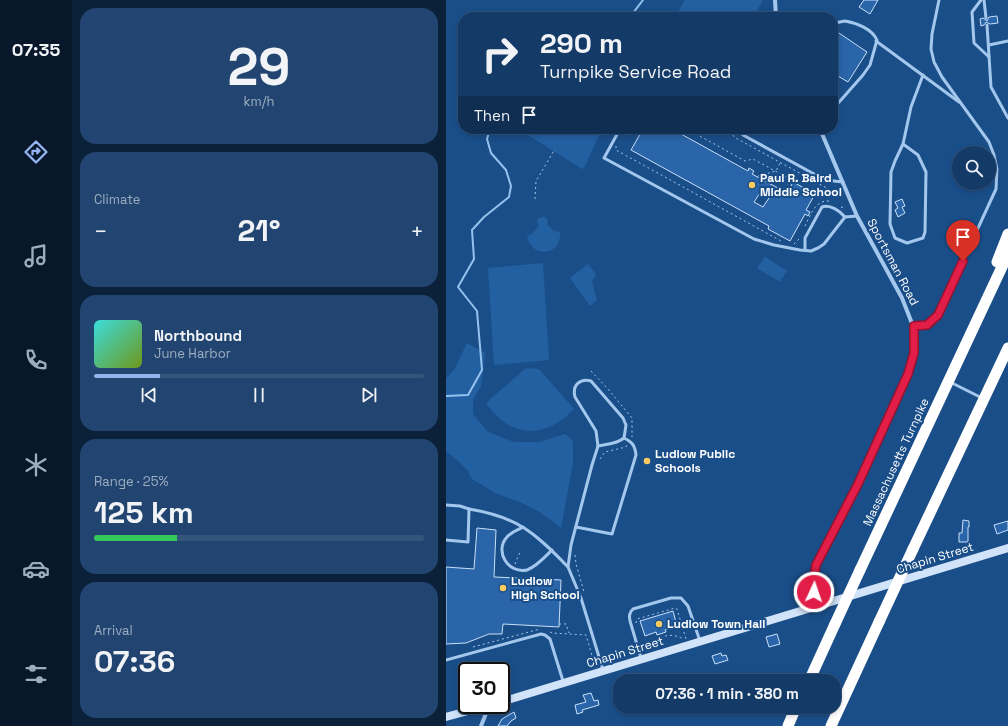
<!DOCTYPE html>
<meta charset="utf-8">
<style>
body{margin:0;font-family:"Space Grotesk",sans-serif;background:#214570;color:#f1f3f6;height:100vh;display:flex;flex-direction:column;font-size:15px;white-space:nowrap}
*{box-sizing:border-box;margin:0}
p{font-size:13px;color:#9dadc0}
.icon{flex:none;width:22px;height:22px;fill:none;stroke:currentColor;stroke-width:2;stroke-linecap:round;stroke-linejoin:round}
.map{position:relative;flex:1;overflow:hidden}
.drawer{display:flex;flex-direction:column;gap:8px;padding:8px;background:#0b2039;width:374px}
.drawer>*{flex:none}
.guide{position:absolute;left:12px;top:12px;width:380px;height:122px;border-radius:16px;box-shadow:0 2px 6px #0003,0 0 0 1px #33547b;background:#143a67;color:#f1f3f6;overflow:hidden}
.controls{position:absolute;left:506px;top:146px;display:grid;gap:8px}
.controls a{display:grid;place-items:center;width:44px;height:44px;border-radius:50%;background:#143a67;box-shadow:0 2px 6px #0003,0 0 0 1px #33547b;font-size:20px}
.speed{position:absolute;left:12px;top:662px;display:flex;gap:8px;font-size:20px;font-weight:700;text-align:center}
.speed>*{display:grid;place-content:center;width:52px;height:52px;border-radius:50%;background:#143a67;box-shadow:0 2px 6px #0003,0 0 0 1px #33547b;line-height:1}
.speed .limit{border:2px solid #111;border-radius:6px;background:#fff;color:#111}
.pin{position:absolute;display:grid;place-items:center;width:34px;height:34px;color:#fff;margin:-41px -17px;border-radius:50% 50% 50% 0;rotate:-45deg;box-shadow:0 0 4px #0007}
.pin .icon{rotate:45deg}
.me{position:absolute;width:44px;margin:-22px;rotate:3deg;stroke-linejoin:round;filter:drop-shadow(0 0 3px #0008)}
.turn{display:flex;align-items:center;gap:14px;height:84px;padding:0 16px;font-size:18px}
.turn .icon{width:52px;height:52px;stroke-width:2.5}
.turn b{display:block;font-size:28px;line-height:34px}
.then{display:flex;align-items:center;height:38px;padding:0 16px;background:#0003;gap:8px;font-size:15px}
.big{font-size:30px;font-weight:600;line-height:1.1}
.drawer .card{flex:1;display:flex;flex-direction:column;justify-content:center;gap:6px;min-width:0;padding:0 14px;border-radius:16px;background:#214570}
.drawer .dial{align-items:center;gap:0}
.dial b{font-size:52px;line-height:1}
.song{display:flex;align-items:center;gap:12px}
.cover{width:48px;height:48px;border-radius:6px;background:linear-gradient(135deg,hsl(180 70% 55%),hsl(80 70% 35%))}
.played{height:4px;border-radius:2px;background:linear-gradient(90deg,#95b2f1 20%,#33547b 20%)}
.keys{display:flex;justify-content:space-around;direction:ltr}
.heat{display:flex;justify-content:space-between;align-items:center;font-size:22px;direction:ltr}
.charge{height:6px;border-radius:3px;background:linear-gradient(90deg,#34c759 25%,#33547b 0)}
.trip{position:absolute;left:167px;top:674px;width:228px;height:40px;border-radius:16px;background:#143a67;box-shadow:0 2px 6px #0003,0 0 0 1px #33547b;font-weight:600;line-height:40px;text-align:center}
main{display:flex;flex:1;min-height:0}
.menu{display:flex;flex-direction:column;width:72px;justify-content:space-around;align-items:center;background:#081729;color:#9dadc0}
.menu .icon{width:28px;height:28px}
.menu .selected{color:#95b2f1}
.menu b{font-size:18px;color:#f1f3f6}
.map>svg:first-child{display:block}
</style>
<main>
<nav class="menu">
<b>07:35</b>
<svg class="icon selected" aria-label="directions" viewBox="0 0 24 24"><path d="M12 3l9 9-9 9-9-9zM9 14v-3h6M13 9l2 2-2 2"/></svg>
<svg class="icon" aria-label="music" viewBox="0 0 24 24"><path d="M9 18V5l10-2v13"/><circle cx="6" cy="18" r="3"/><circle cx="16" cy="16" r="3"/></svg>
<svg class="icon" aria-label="phone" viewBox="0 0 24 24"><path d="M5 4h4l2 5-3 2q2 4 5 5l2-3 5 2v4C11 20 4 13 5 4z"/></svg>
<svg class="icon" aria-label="climate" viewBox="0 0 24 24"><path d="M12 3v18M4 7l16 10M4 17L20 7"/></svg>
<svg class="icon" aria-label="car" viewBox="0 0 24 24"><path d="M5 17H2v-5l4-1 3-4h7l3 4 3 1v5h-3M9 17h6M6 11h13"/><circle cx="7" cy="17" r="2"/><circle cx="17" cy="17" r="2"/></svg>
<svg class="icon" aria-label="filters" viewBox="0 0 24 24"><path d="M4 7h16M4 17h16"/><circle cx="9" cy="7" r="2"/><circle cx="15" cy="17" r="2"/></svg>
</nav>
<section class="drawer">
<div class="card dial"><b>29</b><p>km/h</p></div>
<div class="card"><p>Climate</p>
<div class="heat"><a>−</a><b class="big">21°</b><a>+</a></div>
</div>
<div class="card">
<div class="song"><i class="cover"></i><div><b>Northbound</b><p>June Harbor</p></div></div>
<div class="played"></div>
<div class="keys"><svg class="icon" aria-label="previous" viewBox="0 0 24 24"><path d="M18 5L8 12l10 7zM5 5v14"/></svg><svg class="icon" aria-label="pause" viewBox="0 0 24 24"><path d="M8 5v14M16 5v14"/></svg><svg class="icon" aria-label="next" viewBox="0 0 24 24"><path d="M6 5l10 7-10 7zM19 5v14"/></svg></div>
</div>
<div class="card"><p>Range · 25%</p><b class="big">125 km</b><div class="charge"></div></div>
<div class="card"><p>Arrival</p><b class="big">07:36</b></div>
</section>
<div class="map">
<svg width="562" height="726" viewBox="0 0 562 726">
<rect width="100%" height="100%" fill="#1a4e89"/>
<!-- green -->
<g fill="#2360a2">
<polygon points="239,0 317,0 307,17 229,17"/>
<polygon points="86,129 156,129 138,168 136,169 82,135"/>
<path d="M99,217l3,3 -1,4 7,7 6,1c2,24 -29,27 -33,4l5,-2 7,-8 -2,-4 1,-4z"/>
<polygon points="319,257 341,271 334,282 311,268"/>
<polygon points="97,263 103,360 48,365 42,268"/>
<polygon points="142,264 150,274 146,282 151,300 144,306 124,278"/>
<polygon points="21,343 39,353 35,386 27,399 27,414 42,432 68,442 94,442 119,434 127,441 127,463 115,528 94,512 74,502 49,493 26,479 22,471 9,458 0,452 0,378 8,370"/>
<path d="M80,368l13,1 35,40c-29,31 -64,29 -88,-6z"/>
</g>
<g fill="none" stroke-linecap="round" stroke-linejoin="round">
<!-- stream -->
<g stroke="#96c2ef" stroke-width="2">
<polyline points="184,17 197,0"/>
<polyline points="0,396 22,395 36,370 31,311 12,287 28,259 26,230 38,217 63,197 65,186 60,170 45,153 41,139 44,129"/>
</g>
</g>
<!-- building -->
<g fill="#2965a8" stroke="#c9e0f9" fill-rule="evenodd">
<polygon points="418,0 432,0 424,14 413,7"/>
<polygon points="551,16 552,23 544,24 540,22 538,25 535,26 534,19 537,18 541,21 543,17"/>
<polygon points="387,29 421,52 402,82 387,73"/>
<path d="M197,129h29l76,42 1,-3 5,3 -2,3 35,19 6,-11 22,12 -9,16 4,2 -2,4 -3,-2 -15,27 -22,-12 1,-3 -138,-76zM314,193l9,5 -6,9 -9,-5z"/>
<polygon points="456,199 459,206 456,207 459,213 452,217 449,210 452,208 449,202"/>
<polygon points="517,520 523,521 523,527 522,527 522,542 513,542 513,533 516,533"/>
<polygon points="562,521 562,530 551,534 548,525"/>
<polygon points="31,528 50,530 48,577 115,580 113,627 57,624 56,634 43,634 20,643 0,644 0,567 28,569"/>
<polygon points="227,611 231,626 219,630 220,632 211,635 210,632 199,636 194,621"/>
<polygon points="331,634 334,644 323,647 320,637"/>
<polygon points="275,653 276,656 280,655 282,660 269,664 266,656"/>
<polygon points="145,693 148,701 152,700 153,705 136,710 137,712 131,714 129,705 140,702 137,695"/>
<polygon points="68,712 70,718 65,721 61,726 52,726 56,719"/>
</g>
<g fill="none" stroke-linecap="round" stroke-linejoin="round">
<!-- path -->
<g stroke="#a3c7ed" stroke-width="1" stroke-dasharray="2 3" stroke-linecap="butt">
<polyline points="241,129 299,161 307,159 344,179"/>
<polyline points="287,135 288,137 397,197"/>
<polyline points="170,146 170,150 335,241"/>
<polyline points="312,176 330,171 334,163"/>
<polyline points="337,193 349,172"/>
<polyline points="89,199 90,181 109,149"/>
<polyline points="395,207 400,208"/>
<path d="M359,226c5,-10 10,-26 24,-25"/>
<polyline points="348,244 354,238"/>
<polyline points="145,371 162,389 186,418 186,437"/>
<polyline points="154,459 159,452 180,447 181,445"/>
<polyline points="129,555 130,564 138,592"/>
<polyline points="69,564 74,552"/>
<polyline points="190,623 191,619 229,608 231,609 240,639"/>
<polyline points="113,624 120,624 123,633"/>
<polyline points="104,632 106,633 140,635 147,659 148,659"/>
<polyline points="27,647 94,629"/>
<path d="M197,647l4,4c5,-14 24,-20 36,-12"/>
<polyline points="158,657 163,662"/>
</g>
<!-- service -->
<g stroke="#a3c7ed" stroke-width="3">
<polyline points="535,0 526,12 528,43 543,57"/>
<polyline points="538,0 540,18"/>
<path d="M387,24c4,-1 9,-3 12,-3 12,2 27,8 32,19l-7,25 -7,10 -30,34"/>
<polyline points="541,25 545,87 562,118"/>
<polyline points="430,41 513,102"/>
<polyline points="543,45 562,41"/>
<polyline points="174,129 158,158 308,239 328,245 354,250 365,251 372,248 378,244 399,217 411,216"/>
<path d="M254,129c12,7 25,5 38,0"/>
<polyline points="292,129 297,135 379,180 397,182"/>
<polyline points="457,144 472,155 480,172 479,232 477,238 461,243 449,238 444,224 445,172 449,161 457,144 465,107 477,75"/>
<path d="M359,250v-12l17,-31c8,-3 18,4 23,10"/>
<polyline points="467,326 481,325 492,315 550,189 551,169 548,155 543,142 496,77 488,62 485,49 486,34 493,0"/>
<polyline points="504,382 536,398"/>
<polyline points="152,446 146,465 125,545 122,567 135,598 157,670"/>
<polyline points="0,505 14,506 23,509"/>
<path d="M77,527c-5,3 -12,5 -16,10 -13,14 1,37 20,33 9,-3 18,-13 25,-20"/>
<path d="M130,527l36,7 24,-79c-1,-10 -4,-13 -12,-17 -7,6 -17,6 -26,8l-2,-15 -21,-34c-3,-12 5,-19 16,-16l32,37 3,7 -2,13"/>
<path d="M0,540l22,2 1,-33c49,8 66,24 99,58"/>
<path d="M195,658l-11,-37c-1,-5 -1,-8 3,-12l38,-11h10l7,8 12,35"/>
<polyline points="0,660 95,634 99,635 104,639 117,681"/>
</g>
<!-- minor -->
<g stroke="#a3c7ed" stroke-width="4">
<polyline points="329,0 330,17"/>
<polyline points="369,606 368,578 370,565 412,484 462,374 467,353 467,326 456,298 411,216 374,129"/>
<polyline points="35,726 43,706"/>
</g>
<!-- secondary -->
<g stroke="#d0e3f9" stroke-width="8">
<polyline points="55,702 562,548"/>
<polyline points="0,717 44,705"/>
</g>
<!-- motorway -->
<g stroke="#fff" stroke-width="11">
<polyline points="551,262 562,234"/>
<polyline points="467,549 562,348"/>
<polyline points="414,570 562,254"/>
<polyline points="363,681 389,624"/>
<polyline points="342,726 350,707"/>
<polyline points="385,726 433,622"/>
</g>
<!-- motorway-bridge -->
<g stroke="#fff" stroke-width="11">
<polyline points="433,622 467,549"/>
<polyline points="389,624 414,570"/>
</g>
</g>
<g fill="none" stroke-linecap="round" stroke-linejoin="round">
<!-- route casing -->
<g stroke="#92132f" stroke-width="10">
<polyline id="route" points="368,592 368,578 370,565 412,484 462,374 468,353 468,326 481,325 492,315 517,261"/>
</g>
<!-- route -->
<use href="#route" stroke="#e11d48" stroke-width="7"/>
</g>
<!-- markers -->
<g fill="#ffcc5f" stroke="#1a4e89" stroke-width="1.5">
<circle cx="306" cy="185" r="4"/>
<circle cx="201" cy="461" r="4"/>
<circle cx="57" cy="588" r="4"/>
<circle cx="213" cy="624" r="4"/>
</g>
<g text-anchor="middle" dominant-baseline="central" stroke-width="4" stroke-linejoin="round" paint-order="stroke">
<!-- poi labels -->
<g font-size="12" font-weight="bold" fill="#fff" stroke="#1a4e89" text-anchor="start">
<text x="314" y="178">Paul R. Baird<tspan x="314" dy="14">Middle School</tspan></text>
<text x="209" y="454">Ludlow Public<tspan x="209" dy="14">Schools</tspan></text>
<text x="65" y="581">Ludlow<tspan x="65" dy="14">High School</tspan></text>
<text x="221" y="624">Ludlow Town Hall</text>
</g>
<!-- street labels -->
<g font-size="12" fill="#fff" stroke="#1a4e89">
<text transform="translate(447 262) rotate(62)">Sportsman Road</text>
<text transform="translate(450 462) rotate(-65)">Massachusetts Turnpike</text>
<text transform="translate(489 558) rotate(-17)">Chapin Street</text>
<text transform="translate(179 652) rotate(-17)">Chapin Street</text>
</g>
</g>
</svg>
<div class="controls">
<a><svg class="icon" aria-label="search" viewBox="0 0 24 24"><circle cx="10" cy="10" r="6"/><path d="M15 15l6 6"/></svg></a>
</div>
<div class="speed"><div class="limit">30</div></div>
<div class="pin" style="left:517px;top:261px;background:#d93025"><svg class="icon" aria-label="arrive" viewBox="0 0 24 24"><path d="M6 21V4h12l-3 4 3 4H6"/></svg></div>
<svg class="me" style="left:368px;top:592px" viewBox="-20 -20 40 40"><circle r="17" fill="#e11d48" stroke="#fff" stroke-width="3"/><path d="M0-11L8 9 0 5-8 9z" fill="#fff"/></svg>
<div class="trip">07:36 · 1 min · 380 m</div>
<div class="guide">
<div class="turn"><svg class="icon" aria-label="right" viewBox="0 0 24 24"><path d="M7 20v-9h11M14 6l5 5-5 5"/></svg><div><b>290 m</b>Turnpike Service Road</div></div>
<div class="then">Then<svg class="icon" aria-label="arrive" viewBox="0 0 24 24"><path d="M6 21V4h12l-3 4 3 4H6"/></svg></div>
</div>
</div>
</main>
